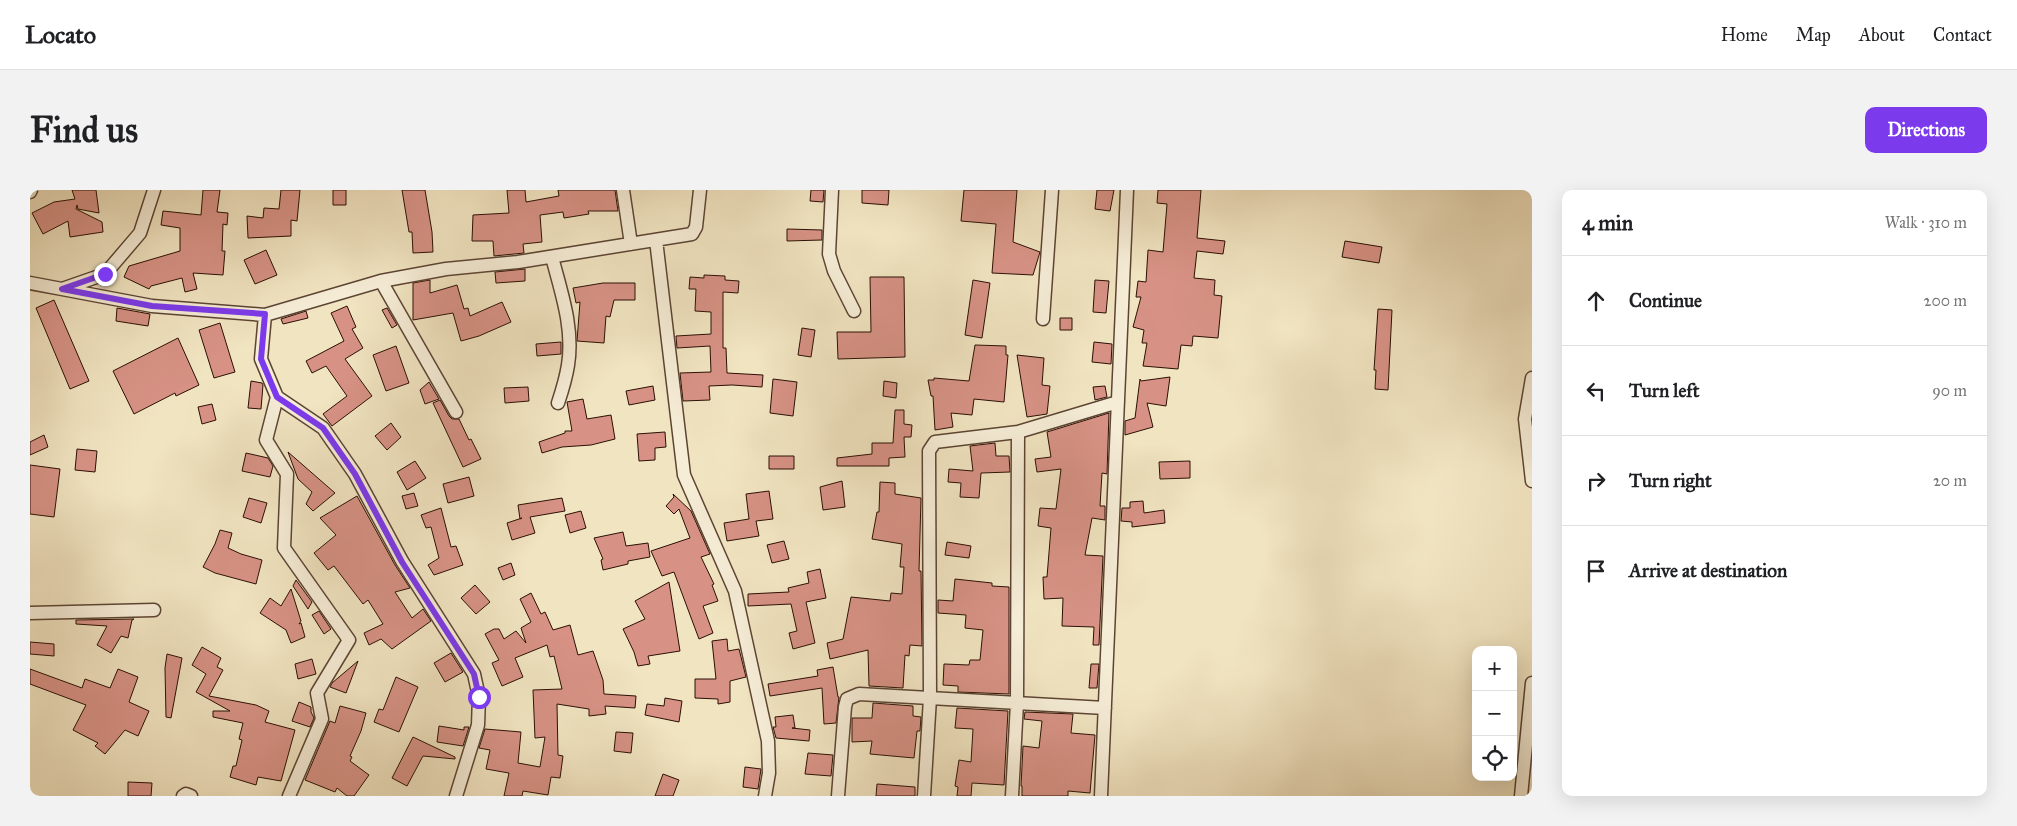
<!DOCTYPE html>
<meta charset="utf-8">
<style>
:root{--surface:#fff;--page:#f2f2f2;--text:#202124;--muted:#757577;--line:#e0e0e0;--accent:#7c3aed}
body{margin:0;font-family:"IM FELL Great Primer",serif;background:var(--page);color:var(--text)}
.controls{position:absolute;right:15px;bottom:15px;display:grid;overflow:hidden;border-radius:10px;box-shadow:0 5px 20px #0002}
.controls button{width:45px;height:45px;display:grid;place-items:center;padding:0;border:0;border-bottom:1px solid var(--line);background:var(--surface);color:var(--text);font:25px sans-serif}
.stop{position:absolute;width:15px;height:15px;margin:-11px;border:4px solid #7c3aed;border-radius:50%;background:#fff}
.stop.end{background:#7c3aed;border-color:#fff;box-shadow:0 1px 5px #0008}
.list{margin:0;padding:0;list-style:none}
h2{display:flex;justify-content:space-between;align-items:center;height:65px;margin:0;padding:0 20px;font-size:21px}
h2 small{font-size:16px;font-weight:400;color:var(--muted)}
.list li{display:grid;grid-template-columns:32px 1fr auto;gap:15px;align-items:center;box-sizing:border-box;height:90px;padding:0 20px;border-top:1px solid var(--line)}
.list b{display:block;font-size:19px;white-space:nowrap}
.list em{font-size:16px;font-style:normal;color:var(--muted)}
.icon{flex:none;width:28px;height:28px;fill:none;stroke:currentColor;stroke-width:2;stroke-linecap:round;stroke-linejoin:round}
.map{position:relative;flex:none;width:1502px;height:606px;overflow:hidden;border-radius:10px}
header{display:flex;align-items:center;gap:30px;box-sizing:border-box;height:70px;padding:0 25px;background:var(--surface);border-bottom:1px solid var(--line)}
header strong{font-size:24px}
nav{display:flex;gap:28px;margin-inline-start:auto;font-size:18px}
.intro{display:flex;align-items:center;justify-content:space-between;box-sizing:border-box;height:120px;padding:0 30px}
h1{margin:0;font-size:35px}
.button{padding:12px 22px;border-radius:10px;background:var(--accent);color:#fff;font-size:18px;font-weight:700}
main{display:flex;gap:30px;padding:0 30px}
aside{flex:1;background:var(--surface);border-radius:10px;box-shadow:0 5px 20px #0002}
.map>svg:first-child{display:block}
</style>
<header>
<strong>Locato</strong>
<nav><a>Home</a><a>Map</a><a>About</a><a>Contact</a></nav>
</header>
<div class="intro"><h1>Find us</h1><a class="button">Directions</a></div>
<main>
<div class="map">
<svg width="1502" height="606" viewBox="0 0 1502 606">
<rect width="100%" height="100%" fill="#f1e4c1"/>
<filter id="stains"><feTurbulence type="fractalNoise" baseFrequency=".004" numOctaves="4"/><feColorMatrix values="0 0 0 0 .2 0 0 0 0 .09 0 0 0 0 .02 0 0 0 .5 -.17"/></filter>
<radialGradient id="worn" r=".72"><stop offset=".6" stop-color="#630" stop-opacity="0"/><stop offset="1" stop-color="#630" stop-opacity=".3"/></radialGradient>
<!-- building -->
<path fill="#d79285" stroke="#2b0f04" d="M42,0H66L69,23L48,19L47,15L46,19L72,32L73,42L40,47L38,31L13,44L2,23L24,12L45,9Z
M173,0H190L187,22L198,23L197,35L193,34L192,61H195L193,85L163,83L167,99L155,102L152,88L121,96L119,99L94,87L99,76L150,61V38L131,35L133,21L171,25Z
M251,0H270L267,31L261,30V46L218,48L217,26L233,28L234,18L249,19Z
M303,0H316V15H303Z
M372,0H395L402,42L403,62L383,63L382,42H379Z
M477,0H495L496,12L529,6L528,0H585L588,21H558L559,24L534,28L533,22L510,25L512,52L493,54L494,63L464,66L463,51H442L443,25L479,23Z
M781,0H794L793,12L780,11Z
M832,0H859L858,15L832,13Z
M934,0H987L983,52L1010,62L1003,85L962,83L966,34L931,31Z
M1067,0H1084L1080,21L1065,19Z
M1128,0H1171L1167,48L1195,51L1193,64L1167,61L1164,88L1185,90L1184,105L1192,106L1188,148L1163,146L1162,156L1151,155L1148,179L1113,176L1117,153H1112L1114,140L1103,137L1111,107H1106L1108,91L1116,92L1118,60L1133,62L1137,14L1127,13Z
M757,39L792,40V50L757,51Z
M1315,51L1352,57L1349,73L1312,67Z
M236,60L247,85L225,94L214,70Z
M495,79V91L466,93L465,82Z
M674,85L695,86V90L709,91L708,103L693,102V158H696L697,183L733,185L732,197L702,195L679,196L680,210L653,211L650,183L681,182L680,156L647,158L646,146L681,144V122L665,121L666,99H659L660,87L674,88Z
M840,87H874L875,167L808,169L807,142H841Z
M400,90V103L427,95L434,119L438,118L440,126L472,112L481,132L449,146L431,151L423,123L383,130V93Z
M943,90L960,93L952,148L935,145Z
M1065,90L1079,91L1076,123L1063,122Z
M573,93H605V110H584L580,127L576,126L574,153L547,151L550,112L546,113L543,98Z
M24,110L59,191L40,199L6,118Z
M317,116L326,137L322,139L333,158L315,169L342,206L302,236L293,224L317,206L296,176L282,183L276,171L314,151L301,123Z
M87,118L120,124L118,136L86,131Z
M357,118L367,135L362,138L352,120Z
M1348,119L1362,120L1358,200L1345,199L1346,180H1344Z
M276,121L278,128L253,134L251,129Z
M1030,128H1042V140H1030Z
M190,133L205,182L184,188L169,140Z
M772,138L785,140L781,167L768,165Z
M148,148L169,195L146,206L145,203L104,224L83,181Z
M531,152V164L507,166L506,154Z
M1064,152L1082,154L1081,174L1062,172Z
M945,155L976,156V165H978L974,212L944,209L942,225L921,223L923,237L905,240L903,206H901L898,190H904V188L939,191Z
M366,156L379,193L356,201L343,165Z
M987,165L1014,168L1012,195L1020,196L1017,224L997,227Z
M1140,187L1136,216L1117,213L1123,237L1095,245V231L1105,228L1110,189L1111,191Z
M743,189L767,192L763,226L740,223Z
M221,191L232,193L233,195L231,219L218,218Z
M854,191L867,193L866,208L853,206Z
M399,192L409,209L395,214L390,200Z
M623,196L625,210L599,215L596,201Z
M1075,196L1077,207L1065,210L1063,197Z
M498,197L499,211L475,213L474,198Z
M553,209L557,229L581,225L585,249L561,255L532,257L512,263L509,252L535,243V241H542L537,212Z
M410,210L419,226L422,229H429L439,250L441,249L451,269L433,277L403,213Z
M182,214L186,230L172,234L168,217Z
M865,220H874V234L882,235L881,247H874L875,267L859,268V276H807V268L842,264V253H863Z
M1079,223L1077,284L1072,283L1070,316H1075V330L1062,328L1055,365L1073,366L1069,455H1063L1064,437L1032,436L1033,408L1014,409L1013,387H1017L1021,338L1008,336L1010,318L1026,319L1031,279L1007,282L1005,269L1021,267L1017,242Z
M361,233L371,247L357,260L345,246Z
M635,242L636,257L625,258V270L609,271L607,244Z
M14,245L18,257L0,265V252Z
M965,253L966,266H979L980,282L951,283L949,308L930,307L931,293L918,292L919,279L943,281L940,256Z
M47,259L67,261L65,282L45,280Z
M258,262L305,303L283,321L276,314L282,302L268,289Z
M216,263L238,268L243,276L240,287L212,281Z
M739,266H764V279H739Z
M385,271L396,288L377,300L367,282Z
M1160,271V288L1130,289L1129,272Z
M0,275L30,279L24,327L0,324Z
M439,287L444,306L418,313L413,294Z
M812,291L815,317L793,320L790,297Z
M850,292L865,293V304L891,308L889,381H891L892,456L880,455L879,466L875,465L873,498L839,496L838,460L800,469L797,453L813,449L821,407L860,411L861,403L872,404L874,377H870L872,354L842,349L847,322H849Z
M739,301L743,329L726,331L729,346L697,351L694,333L719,329L716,304Z
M384,303L388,316L376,319L372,306Z
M643,304L661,321L680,364L671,367L684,394L682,395L688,411L673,416L683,443L669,449L644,382L632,386L621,361L660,348L649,319L644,324L636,316L644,307Z
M327,306L365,375L380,398L365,402L382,428L393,419L401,431L362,459L351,449L339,455L334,443L353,434L338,410L333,414L304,376L298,380L284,363L306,345L290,328Z
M219,308L237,313L231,333L213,327Z
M532,308L535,321L500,327L505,343L482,350L477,333L492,328L490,329L488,315Z
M1113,311L1114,323L1134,320L1135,333L1102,337V332L1091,331L1092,318H1100V312Z
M411,318L421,357L426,356L433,375L404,385L398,375L409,368L401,337L396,338L391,325Z
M551,321L556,338L540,343L535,325Z
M190,340L202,343L198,358L211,364L232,370L226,394L185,383L173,377L185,354Z
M593,342L596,356L618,353L620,367L598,371V374L573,380L571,370L573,369L564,348Z
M754,351L759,369L742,373L737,355Z
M917,352L941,356L939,368L915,365Z
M481,373L485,385L473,390L468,378Z
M790,379L796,408L776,412L785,453L763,459L759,443L767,441L761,414L718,416V404L759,402L758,398L779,393L777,382Z
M925,389L962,393V396L979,397V504L928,502V496L913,495L914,474L939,475L940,470H950L953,440L935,438L936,425L908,423V410L923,411Z
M266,390L282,412L278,419L263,396Z
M639,392L650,461L618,466L620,474L608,476L604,462L593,439L615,429L605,411Z
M445,395L460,412L446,424L431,408Z
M261,399L271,431L269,434L271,433L275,447L261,453L256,440L230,423L240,408L251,416Z
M501,403L511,424L515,422L523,440L540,435L548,465L563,461L573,490L574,504L606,506L605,518L575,516L576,524L559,526V519L527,514L528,565L533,566L530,588L521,587L518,605L493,601L492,606H474L479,583L456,579L460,560L449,558L455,539L491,542L488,573L510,577L515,547L505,548L503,500L532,499L524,466L520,467L517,455L485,468L493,487L472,496L462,473L469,470L455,444L464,439H469L474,449L486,441L496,453L491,438L501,432L490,409Z
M289,421L301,439L294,444L282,425Z
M104,429L102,430L98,448L91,446L81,463L67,455L77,436L46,434V430Z
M697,449L698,461L709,459L716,487L700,491V512L688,514V509L665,508V489H686L682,451Z
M0,452L24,454V466L0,464Z
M172,457L191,468L187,477L193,480L179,506L226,515L239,521L235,532L265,540L251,591L228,587L226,595L200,587L203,576H206L212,550L209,549L213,533L183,527V521H200L166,502L176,484L162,475Z
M421,463L433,482L415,492L404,473Z
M137,464L152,468L141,528L136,527L135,478Z
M282,469L286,484L268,489L265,474Z
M328,471L316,503L300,497L302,493Z
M1061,474H1069L1067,498H1059Z
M803,477L808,507H809L806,533L794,534L792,498L740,506L738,494L788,486L787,480Z
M0,479L52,498L55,489L80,498L88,479L108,487L99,512L119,521L108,546L95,540L75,564L65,556L68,553L43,540L56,515L0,494Z
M366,487L388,497L369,542L344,532L349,519L353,520Z
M635,508L652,511L649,532L615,525L617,514L634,516Z
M269,512L281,517V522L284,528L280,537L262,531Z
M843,513L883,516V526L891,527L890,541H887L884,568L840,564L842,551L822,552V528H842Z
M310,516L336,523L331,541L320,566L322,567L320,571L339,585L324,606H317L307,598L305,602L275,590L300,531L305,533Z
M927,518L978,521L974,595L942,593L941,606H927L928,597L925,596L929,570L941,572L943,539L925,538Z
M995,522L1043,524L1041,543L1065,545L1060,603L1038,601V606H992V596H991L993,556L1009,558L1012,531L994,529Z
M763,525L765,538H762L780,540L779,551L746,548L743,537H746L745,527Z
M409,536L434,540V537H439L433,556L407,552Z
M586,542L603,543L601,563L584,561Z
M383,547L425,567V569L393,566L377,596L362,588Z
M778,563L803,565L801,586L775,584Z
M715,577L731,579L728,599L713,597Z
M633,584L649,590L643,606H625Z
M98,592L122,593L121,606H98Z
M847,594L885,597V606H846Z"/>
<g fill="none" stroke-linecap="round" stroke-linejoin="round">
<defs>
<path id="minor" d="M593,0L601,54
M802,0L799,64L804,81L824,121
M0,2L1,0
M626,50L654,285L705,401L738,551L739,583L735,606
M522,67C531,102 544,138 538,175C536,188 532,201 528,213
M351,91L426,222
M0,93L32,99L75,84L110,43L124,0
M32,99L122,116L235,125L351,91L416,79L488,72L662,44L666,37L670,0
M235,125L231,169L247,207L293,238L325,284L372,371L444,484L449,507L448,535L426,606
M1013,129L1022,0
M1502,188L1495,229L1502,291
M247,207L236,250L257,284L254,358L319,450L287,503L292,529L259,606
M0,423L124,420
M153,606L156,604L161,606
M808,606L815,517L817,509L829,504L1075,518
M894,606L900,508L899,261L905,252L988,242L1088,212
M982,606L987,513L988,242
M1071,606L1097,0
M1491,606L1502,493"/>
</defs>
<!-- minor casing -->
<use href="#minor" stroke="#5c4433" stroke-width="15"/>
<!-- minor -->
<use href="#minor" stroke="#f6edd7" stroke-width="12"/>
</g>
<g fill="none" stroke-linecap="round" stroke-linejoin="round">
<!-- route -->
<path stroke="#7c3aed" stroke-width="6" d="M75,84L32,99L122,116L235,124L231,169L247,207L293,238L325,284L372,372L444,484L449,507"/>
</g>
<rect width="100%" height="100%" filter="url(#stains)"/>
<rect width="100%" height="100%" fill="url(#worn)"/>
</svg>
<div class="controls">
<button>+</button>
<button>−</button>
<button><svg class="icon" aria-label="locate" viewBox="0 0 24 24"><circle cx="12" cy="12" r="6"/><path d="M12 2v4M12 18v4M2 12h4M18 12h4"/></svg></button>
</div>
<div class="stop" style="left:449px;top:507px"></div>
<div class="stop end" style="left:75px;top:84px"></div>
</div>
<aside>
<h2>4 min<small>Walk · 310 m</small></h2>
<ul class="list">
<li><svg class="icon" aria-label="ahead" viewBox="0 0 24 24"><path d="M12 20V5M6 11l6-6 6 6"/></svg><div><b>Continue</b></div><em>200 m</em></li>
<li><svg class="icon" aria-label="left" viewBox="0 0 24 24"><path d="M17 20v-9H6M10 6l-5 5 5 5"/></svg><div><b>Turn left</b></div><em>90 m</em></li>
<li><svg class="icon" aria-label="right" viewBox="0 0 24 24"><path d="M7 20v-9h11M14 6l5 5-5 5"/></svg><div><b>Turn right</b></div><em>20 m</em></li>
<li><svg class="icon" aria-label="arrive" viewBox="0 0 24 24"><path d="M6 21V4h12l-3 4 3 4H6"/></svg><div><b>Arrive at destination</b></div></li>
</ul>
</aside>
</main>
